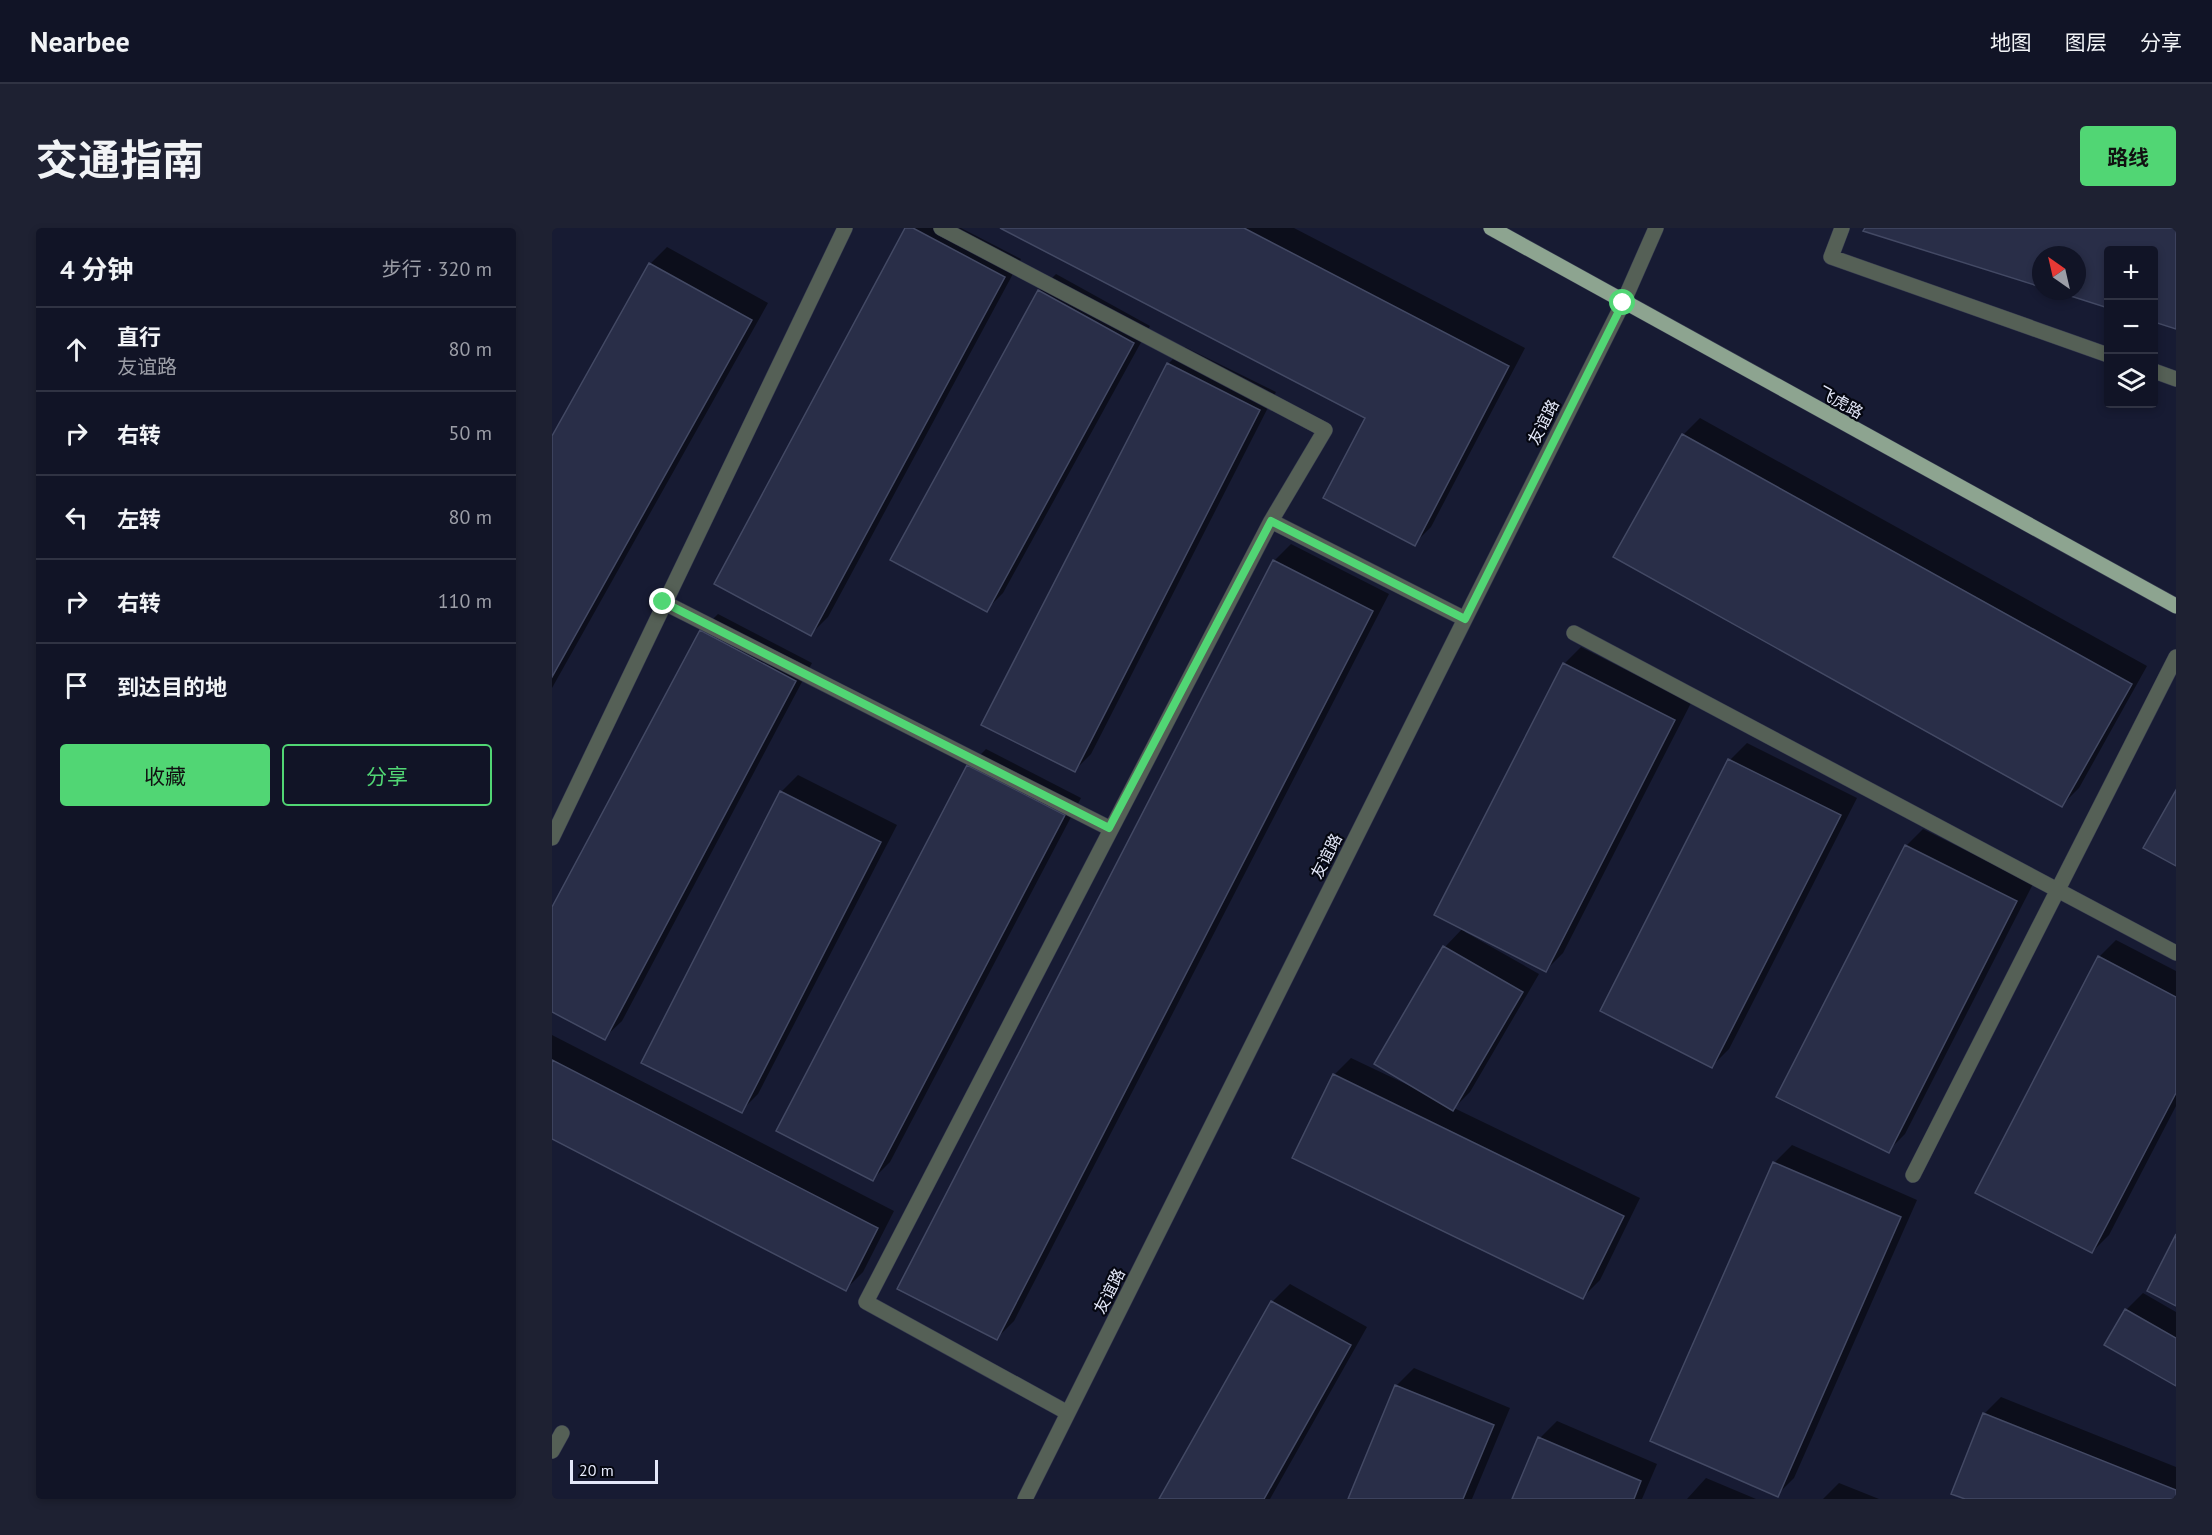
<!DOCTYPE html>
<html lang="zh">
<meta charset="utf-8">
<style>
:root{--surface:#111426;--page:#1e2132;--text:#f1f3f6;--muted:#9c9ea7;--line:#303343;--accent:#51d674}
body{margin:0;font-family:"PT Sans","Noto Sans SC",sans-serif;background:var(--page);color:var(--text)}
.controls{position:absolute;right:18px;top:18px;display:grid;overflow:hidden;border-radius:6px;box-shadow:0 3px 9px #0003}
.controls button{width:54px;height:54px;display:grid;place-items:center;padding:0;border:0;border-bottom:2px solid var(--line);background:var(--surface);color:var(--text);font:30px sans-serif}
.compass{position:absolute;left:1480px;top:18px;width:54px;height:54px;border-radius:50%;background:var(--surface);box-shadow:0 3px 9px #0003;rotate:326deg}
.scale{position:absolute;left:18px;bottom:15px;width:88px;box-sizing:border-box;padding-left:6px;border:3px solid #e4e8f9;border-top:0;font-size:16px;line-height:21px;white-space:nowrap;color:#e4e8f9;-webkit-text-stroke:4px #050711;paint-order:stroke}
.stop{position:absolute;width:18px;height:18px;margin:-14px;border:4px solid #51d674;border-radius:50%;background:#fff}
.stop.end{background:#51d674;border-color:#fff;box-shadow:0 2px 6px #0008}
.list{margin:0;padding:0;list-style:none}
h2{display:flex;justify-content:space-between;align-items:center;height:78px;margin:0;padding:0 24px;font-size:26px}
h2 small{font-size:20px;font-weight:400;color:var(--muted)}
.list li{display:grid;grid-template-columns:39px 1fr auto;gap:18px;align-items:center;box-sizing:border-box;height:84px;padding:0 24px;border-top:2px solid var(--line)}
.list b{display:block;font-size:22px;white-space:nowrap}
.list p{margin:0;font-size:20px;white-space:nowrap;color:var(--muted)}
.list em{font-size:20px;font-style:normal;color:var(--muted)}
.actions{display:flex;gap:12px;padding:18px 24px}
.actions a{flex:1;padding:14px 0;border:2px solid var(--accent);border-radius:6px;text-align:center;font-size:21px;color:var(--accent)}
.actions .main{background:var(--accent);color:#111}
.icon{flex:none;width:33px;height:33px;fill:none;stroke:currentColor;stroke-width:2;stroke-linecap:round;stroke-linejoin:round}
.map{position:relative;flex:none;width:1624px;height:1271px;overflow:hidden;border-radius:6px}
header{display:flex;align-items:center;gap:36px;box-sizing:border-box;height:84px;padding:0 30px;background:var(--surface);border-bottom:2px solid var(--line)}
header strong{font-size:28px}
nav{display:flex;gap:33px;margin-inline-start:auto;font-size:21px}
.intro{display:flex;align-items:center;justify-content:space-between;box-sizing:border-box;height:144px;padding:0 36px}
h1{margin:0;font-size:42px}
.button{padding:15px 27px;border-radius:6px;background:var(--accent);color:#111;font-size:21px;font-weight:700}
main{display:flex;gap:36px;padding:0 36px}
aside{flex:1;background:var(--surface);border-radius:6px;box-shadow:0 3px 9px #0003}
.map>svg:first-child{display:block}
</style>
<header>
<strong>Nearbee</strong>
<nav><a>地图</a><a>图层</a><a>分享</a></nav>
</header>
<div class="intro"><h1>交通指南</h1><a class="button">路线</a></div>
<main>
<aside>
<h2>4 分钟<small>步行 · 320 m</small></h2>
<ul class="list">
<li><svg class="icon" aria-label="ahead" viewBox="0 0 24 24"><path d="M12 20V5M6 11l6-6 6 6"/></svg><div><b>直行</b><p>友谊路</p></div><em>80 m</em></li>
<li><svg class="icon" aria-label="right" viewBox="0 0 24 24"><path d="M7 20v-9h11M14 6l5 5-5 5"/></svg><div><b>右转</b></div><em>50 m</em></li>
<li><svg class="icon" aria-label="left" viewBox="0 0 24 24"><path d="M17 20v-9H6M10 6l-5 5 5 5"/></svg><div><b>左转</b></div><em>80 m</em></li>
<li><svg class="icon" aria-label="right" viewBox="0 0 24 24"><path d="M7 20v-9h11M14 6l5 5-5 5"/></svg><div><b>右转</b></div><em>110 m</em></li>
<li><svg class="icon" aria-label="arrive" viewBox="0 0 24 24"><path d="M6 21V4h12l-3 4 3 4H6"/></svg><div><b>到达目的地</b></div></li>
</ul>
<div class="actions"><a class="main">收藏</a><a>分享</a></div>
</aside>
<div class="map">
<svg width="1624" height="1271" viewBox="0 0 1624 1271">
<rect width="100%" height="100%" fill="#171b33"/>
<!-- shadow -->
<path fill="#0007" d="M355,0H409L469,31L276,389L259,406Z
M452,0H742L973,120L879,299L862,316L815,189Z
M1314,0H1624V99L1602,92V22H1556V78L1508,63H1525V27H1489V57L1313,2Z
M115,19L216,75L0,460V211L98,36Z
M504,46L598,98L451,365L434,382L487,63Z
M633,119L724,164L539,526L522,543L616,136Z
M1148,190L1595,438L1527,560L1510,577L1063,328L1131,207Z
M739,316L837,366L462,1093L445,1110L722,333Z
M166,386L260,435L70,793L52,810L0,782V682L149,403Z
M1029,419L1139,475L1011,725L994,742L914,701L913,704L987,746L918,864L902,880L1088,970L1048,1052L1031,1069L782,847L799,830L858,858L893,719L911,700L1012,436Z
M1195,515L1305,570L1177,821L1160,838L1178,532Z
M434,521L529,570L338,934L321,951L417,538Z
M246,547L345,597L206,866L189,883L229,564Z
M1371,601L1481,656L1353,906L1336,923L1354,618Z
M1564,712L1624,743V878L1557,1007L1540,1024L1547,729Z
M0,807L342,983L311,1044L294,1061L0,909Z
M1240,917L1365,972L1242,1250L1225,1267L1100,1212L1223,934Z
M738,1056L815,1099L718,1271H609L721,1073Z
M1591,1065L1624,1084V1157L1574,1082Z
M862,1140L958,1180L920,1271H797L845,1157Z
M1449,1169L1624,1239V1271H1417L1432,1186Z
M1005,1193L1105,1236L1090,1271H961L988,1210Z
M1154,1250L1204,1271H1135Z
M1287,1255L1327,1271H1271Z"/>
<!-- building -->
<path fill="#292e48" stroke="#434964" stroke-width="1.5" d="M353,0H361L453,49L259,408L162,356Z
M448,0H692L957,138L863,318L771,270L813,190Z
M1313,0H1624V101L1602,94V22H1556V80L1503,63H1525V27H1489V59L1311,3Z
M97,35L200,92L0,449V208Z
M486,62L582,115L435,384L338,332Z
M615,135L708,182L523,544L429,497Z
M1130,206L1580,456L1510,579L1061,329Z
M721,332L821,383L445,1112L345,1061Z
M148,402L244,453L53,812L0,784V679Z
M1011,435L1123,492L994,744L882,687Z
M1176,531L1289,587L1160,840L1048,783Z
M415,537L513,587L321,953L224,903Z
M1624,562V638L1591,620Z
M228,563L329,614L190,885L89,835Z
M1353,617L1465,673L1337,925L1224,869Z
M891,718L971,764L901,883L822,836Z
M1546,728L1624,769V865L1540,1025L1423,965Z
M0,832L326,1000L294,1063L0,911Z
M781,846L1072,988L1031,1071L740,930Z
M1221,934L1349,989L1226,1269L1098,1213Z
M1624,1006V1078L1595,1063Z
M719,1073L799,1117L712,1271H607Z
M1573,1081L1624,1110V1158L1552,1117Z
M843,1157L942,1197L911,1271H796Z
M1431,1185L1624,1262V1271H1413L1399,1266Z
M986,1209L1089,1253L1082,1271H960Z"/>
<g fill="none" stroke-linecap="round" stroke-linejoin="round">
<defs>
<path id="minor" d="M389,0L773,202L719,293L913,391
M1290,0L1279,29L1556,127
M1602,143L1624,151
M111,374L557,600
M1022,405L1624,725
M0,610L293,0
M1361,947L1624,429
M516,1185L314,1074L719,293
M0,1223L10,1205
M473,1271L1071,75L1104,0"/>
<path id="major" d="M939,0L1624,378"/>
</defs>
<!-- minor casing -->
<use href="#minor" stroke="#34384f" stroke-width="16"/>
<!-- major casing -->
<use href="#major" stroke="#34384f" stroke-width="16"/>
<!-- minor -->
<use href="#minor" stroke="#556056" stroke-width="15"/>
<!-- major -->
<use href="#major" stroke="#8da490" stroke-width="15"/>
</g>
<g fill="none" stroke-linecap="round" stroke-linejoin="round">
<!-- route -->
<path stroke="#51d674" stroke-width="8" d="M111,374L557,600L719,293L913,391L1071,75"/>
</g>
<g text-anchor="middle" stroke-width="4.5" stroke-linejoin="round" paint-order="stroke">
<!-- street labels -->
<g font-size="16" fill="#e4e8f9" stroke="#050711">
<text transform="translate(1289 174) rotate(29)" y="6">飞虎路</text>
<text transform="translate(991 194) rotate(-63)" y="6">友谊路</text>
<text transform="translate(774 628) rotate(-63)" y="6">友谊路</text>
<text transform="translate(557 1063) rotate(-63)" y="6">友谊路</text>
</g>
</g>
</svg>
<div class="controls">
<button>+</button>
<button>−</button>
<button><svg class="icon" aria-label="layers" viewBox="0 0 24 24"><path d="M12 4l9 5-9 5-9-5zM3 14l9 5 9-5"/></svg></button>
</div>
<svg class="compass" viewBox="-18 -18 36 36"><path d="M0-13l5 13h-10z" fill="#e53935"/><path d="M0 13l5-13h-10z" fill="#9c9ea7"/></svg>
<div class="scale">20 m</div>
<div class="stop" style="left:1071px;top:75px"></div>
<div class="stop end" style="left:111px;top:374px"></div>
</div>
</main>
